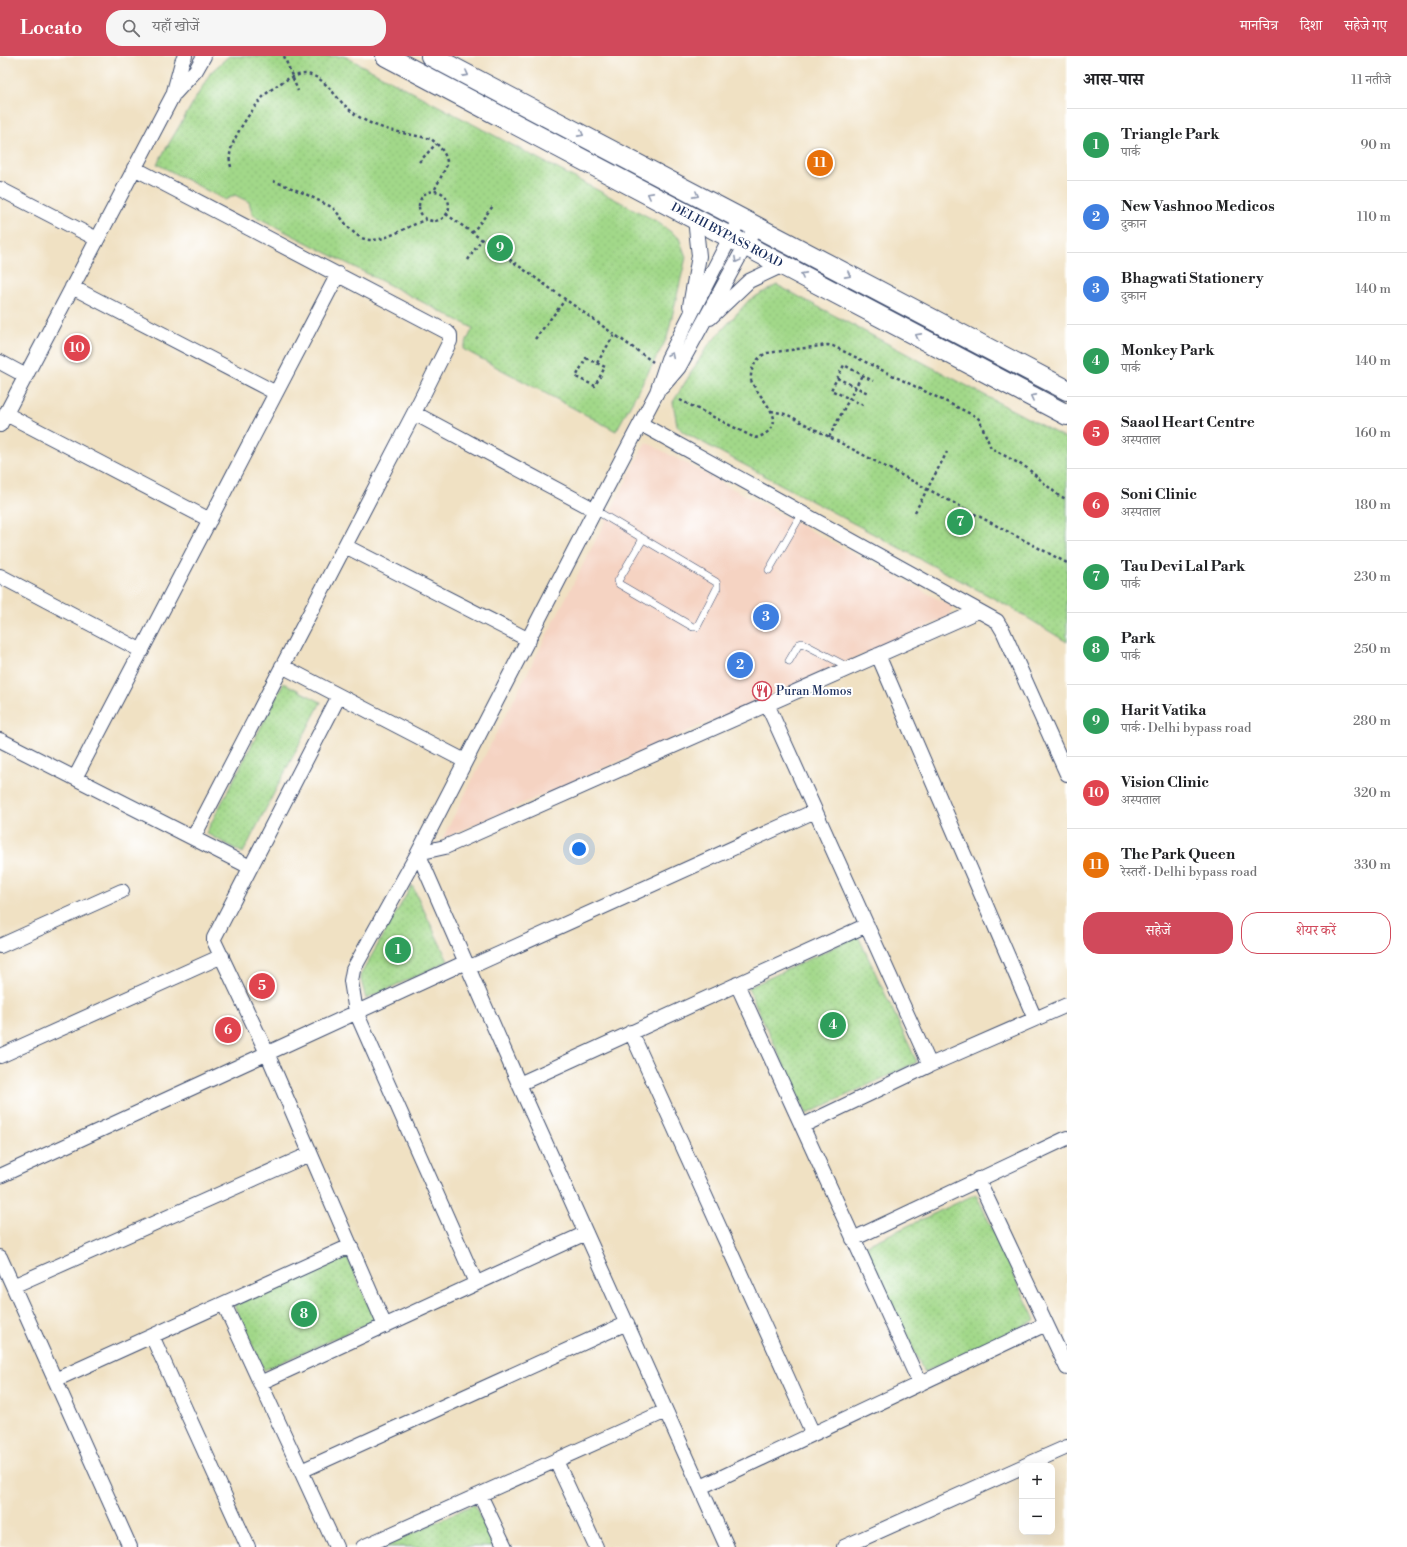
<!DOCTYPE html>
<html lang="hi">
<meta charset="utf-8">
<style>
:root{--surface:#fff;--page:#f6f6f6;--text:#202124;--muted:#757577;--line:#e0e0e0;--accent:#d1495b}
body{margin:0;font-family:"Libre Bodoni","Noto Serif Devanagari",serif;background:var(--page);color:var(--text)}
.controls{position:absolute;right:12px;bottom:12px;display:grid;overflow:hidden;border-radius:8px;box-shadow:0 4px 16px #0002}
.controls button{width:36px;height:36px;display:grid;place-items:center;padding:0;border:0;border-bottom:1px solid var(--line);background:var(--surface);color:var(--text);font:20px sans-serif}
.you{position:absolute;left:579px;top:793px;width:14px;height:14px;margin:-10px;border:3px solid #fff;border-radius:50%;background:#1a73e8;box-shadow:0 0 0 6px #1a73e833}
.badge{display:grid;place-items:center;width:26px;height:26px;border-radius:50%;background:var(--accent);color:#fff;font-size:13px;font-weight:700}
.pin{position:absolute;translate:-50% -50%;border:2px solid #fff;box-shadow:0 1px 4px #0006}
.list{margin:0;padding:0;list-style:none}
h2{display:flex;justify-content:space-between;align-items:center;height:52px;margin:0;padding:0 16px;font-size:17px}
h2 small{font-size:13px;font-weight:400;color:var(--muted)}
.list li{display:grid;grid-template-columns:26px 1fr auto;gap:12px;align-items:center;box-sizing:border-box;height:72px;padding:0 16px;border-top:1px solid var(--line)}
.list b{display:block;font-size:15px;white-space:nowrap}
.list p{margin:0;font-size:13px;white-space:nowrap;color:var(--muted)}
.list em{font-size:13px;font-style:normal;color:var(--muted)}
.actions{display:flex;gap:8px;padding:12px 16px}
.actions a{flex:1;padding:9px 0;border:1px solid var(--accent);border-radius:16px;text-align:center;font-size:14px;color:var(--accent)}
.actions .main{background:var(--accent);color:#fff}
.icon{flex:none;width:22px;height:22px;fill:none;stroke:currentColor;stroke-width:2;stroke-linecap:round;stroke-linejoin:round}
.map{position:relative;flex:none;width:1067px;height:1491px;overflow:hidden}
header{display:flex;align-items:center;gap:24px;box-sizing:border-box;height:56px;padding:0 20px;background:var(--accent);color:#fff}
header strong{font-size:19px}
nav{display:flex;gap:22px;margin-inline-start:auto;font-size:14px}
.search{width:280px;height:36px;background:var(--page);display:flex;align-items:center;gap:10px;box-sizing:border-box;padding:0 14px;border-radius:16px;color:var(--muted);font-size:15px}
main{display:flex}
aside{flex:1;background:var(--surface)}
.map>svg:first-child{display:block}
</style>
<header>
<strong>Locato</strong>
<div class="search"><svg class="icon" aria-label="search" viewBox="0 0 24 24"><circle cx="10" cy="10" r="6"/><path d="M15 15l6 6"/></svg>यहाँ खोजें</div>
<nav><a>मानचित्र</a><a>दिशा</a><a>सहेजे गए</a></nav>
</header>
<main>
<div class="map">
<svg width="1067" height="1491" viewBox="0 0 1067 1491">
<defs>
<pattern id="park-dots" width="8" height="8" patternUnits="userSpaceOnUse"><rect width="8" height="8" fill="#a2d889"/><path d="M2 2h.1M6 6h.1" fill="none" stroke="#8bba79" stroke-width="1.8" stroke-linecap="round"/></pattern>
</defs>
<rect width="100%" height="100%" fill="#fff"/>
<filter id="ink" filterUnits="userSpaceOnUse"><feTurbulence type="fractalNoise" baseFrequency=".025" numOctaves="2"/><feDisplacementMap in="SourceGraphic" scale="8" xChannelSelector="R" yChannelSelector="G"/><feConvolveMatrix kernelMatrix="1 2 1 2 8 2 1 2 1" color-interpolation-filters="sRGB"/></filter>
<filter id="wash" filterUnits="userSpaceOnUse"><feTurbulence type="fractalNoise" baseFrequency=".012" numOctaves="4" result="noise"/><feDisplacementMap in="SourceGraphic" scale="16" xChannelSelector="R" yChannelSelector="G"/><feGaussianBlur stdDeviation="0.9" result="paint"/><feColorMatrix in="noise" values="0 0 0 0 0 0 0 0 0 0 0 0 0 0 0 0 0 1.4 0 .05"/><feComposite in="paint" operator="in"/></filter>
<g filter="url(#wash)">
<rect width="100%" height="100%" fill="#f0e1c3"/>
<!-- built -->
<path fill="#f5d3c2" d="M646,386L953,551L948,561L442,783Z"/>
<!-- park -->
<path fill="url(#park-dots)" stroke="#5e8474" d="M229,0H344L656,165L679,182L686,201L667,282L616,375L463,293L473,272L253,159L249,146L235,139L225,144L157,108L211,16Z
M777,229L1067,383V586L1008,550L683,376L677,369L673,346L707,291L749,244Z
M284,627L321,646L243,797L206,777Z
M412,829L448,905L366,943L360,920Z
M858,880L917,1006L807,1058L748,932Z
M976,1138L1035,1264L924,1316L865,1190Z
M346,1198L375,1264L264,1314L234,1249Z
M474,1448L494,1491H384Z"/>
</g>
<g filter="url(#ink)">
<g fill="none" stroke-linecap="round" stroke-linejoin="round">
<defs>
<path id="service" d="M595,454L716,526L717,528V532L697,571H693L619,528L618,525L643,483
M769,514L802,457
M789,605L799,588L802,587L850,612"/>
<path id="minor" d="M175,37L196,14L204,0
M134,112L447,276L450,279V285L414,357L193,782
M0,133L97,183
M72,231L276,337
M690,250L699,200L695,163
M710,262L749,225L783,209
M0,306L26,320
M662,331L679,311L756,170
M414,357L595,454
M6,358L210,464
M641,368L997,565L1003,575L1067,718
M0,369L173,39L182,6L185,0
M345,490L529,584
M0,520L142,595
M878,599L1035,963
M282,610L465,705
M339,640L214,882V885L267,997L385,1270
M767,648L930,1009
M0,684L250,811
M75,722L338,218
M0,890L122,835
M468,912L815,755
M737,928L920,1328
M631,976L813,1378
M0,1000L222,900
M519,1028L867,869
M802,1070L930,1009L1067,949
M0,1120L466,906
M978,1123L1067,1312
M853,1183L1067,1082
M0,1201L130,1491
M476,1227L356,956L351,925L353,914L418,797L445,791L978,555
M13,1230L310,1098
M224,1248L336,1491
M152,1280L248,1491
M55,1324L350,1190
M260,1327L586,1177
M556,1405L596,1491
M1024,1410L1067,1391
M301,1415L627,1267
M701,1431L1046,1268
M480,1439L505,1491
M363,1491L666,1355
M727,1491L519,1028L418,797L595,454L657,336L668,303L740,162
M844,1491L1022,1411"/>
<path id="secondary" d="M386,0L1067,359
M431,0L1067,334"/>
</defs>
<!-- service casing -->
<use href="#service" stroke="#3b4a6d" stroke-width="8"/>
<!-- minor casing -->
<use href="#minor" stroke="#3b4a6d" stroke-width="16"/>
<!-- secondary casing -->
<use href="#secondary" stroke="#3b4a6d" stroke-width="22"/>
<!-- path -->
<path stroke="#3b4a6d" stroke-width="2.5" stroke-dasharray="3 3" stroke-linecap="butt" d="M284,0L298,35
M419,106L436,88
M231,111C230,107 229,102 230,99C231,83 252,53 263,41C272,31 297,14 311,19C327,24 336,43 349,53C371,74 402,76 431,83C438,88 448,99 447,109L434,135
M273,125C290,131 307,138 323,147C327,149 331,150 334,153C345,165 354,185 373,184C390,183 411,168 428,163
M419 150a15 15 0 1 1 30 0a15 15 0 1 1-30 0Z
M446,158L653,306
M472,177L493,150
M468,204L481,184
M535,283L565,244
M586,302L605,311L595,330L576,321Z
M597,307L614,279
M837,322L868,337
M680,344L755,382C766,380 779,369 772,357C767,347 758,337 752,327C748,316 756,301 767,297L828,289L833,290L975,360L979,363L991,392L1027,412L1059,440L1067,443
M863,349L831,334L844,309L873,325
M771,355L781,357L788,359L1067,507
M829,381L862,319
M915,456L947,396"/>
<!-- service -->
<use href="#service" stroke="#fff" stroke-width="7"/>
<!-- minor -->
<use href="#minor" stroke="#fff" stroke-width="14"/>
<!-- secondary -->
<use href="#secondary" stroke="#fff" stroke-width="20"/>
</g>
<!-- one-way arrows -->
<defs><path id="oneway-chevron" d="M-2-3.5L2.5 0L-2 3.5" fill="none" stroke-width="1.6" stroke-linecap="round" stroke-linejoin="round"/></defs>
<g stroke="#8d97ae">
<use href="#oneway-chevron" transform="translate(466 18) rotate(28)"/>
<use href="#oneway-chevron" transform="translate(581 78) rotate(28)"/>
<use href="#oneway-chevron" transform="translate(650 139) rotate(-152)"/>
<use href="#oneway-chevron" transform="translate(696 139) rotate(28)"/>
<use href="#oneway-chevron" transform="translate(737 204) rotate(118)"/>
<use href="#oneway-chevron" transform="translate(803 219) rotate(-152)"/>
<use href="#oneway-chevron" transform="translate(848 219) rotate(28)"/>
<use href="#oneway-chevron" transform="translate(918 280) rotate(-152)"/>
<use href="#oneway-chevron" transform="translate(671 299) rotate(-64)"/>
<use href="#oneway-chevron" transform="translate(1033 341) rotate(-152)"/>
</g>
</g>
<!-- icons -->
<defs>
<symbol id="restaurant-ring" viewBox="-11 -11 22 22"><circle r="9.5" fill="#fff" stroke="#d1495b" stroke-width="1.5"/><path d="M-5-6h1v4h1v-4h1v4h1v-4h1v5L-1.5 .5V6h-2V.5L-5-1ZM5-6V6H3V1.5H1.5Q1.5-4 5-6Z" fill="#d1495b"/></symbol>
</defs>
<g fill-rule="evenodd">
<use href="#restaurant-ring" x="751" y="624" width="22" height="22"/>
</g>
<g text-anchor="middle" stroke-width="4" stroke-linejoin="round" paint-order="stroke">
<!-- street labels -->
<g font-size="12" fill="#1b2f5e" stroke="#fff">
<text transform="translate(727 179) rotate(28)" y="4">DELHI BYPASS ROAD</text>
</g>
<!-- poi labels -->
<g font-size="12" fill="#1b2f5e" stroke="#fff" text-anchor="start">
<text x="776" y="639">Puran Momos</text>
</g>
</g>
</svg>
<div class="controls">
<button>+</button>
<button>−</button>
</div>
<div class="you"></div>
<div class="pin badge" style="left:398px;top:894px;background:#2e9e5b">1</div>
<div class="pin badge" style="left:740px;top:609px;background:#3f7fe0">2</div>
<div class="pin badge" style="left:766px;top:561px;background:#3f7fe0">3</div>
<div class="pin badge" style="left:833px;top:969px;background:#2e9e5b">4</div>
<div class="pin badge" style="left:262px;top:930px;background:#e0444e">5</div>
<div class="pin badge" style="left:228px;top:974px;background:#e0444e">6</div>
<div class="pin badge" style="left:960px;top:466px;background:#2e9e5b">7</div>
<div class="pin badge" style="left:304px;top:1258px;background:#2e9e5b">8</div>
<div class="pin badge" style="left:500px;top:192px;background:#2e9e5b">9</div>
<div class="pin badge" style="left:77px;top:292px;background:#e0444e">10</div>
<div class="pin badge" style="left:820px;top:107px;background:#e8710a">11</div>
</div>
<aside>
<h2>आस-पास<small>11 नतीजे</small></h2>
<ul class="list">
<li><span class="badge" style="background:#2e9e5b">1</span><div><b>Triangle Park</b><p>पार्क</p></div><em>90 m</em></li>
<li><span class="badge" style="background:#3f7fe0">2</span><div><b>New Vashnoo Medicos</b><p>दुकान</p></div><em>110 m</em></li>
<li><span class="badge" style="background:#3f7fe0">3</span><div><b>Bhagwati Stationery</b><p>दुकान</p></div><em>140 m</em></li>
<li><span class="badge" style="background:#2e9e5b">4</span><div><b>Monkey Park</b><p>पार्क</p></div><em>140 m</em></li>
<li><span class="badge" style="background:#e0444e">5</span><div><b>Saaol Heart Centre</b><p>अस्पताल</p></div><em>160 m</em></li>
<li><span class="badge" style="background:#e0444e">6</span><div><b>Soni Clinic</b><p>अस्पताल</p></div><em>180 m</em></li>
<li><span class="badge" style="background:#2e9e5b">7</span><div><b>Tau Devi Lal Park</b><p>पार्क</p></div><em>230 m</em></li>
<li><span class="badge" style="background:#2e9e5b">8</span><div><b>Park</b><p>पार्क</p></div><em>250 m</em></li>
<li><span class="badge" style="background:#2e9e5b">9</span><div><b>Harit Vatika</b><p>पार्क · Delhi bypass road</p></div><em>280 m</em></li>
<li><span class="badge" style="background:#e0444e">10</span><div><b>Vision Clinic</b><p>अस्पताल</p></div><em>320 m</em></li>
<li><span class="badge" style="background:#e8710a">11</span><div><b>The Park Queen</b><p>रेस्तराँ · Delhi bypass road</p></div><em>330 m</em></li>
</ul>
<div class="actions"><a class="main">सहेजें</a><a>शेयर करें</a></div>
</aside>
</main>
